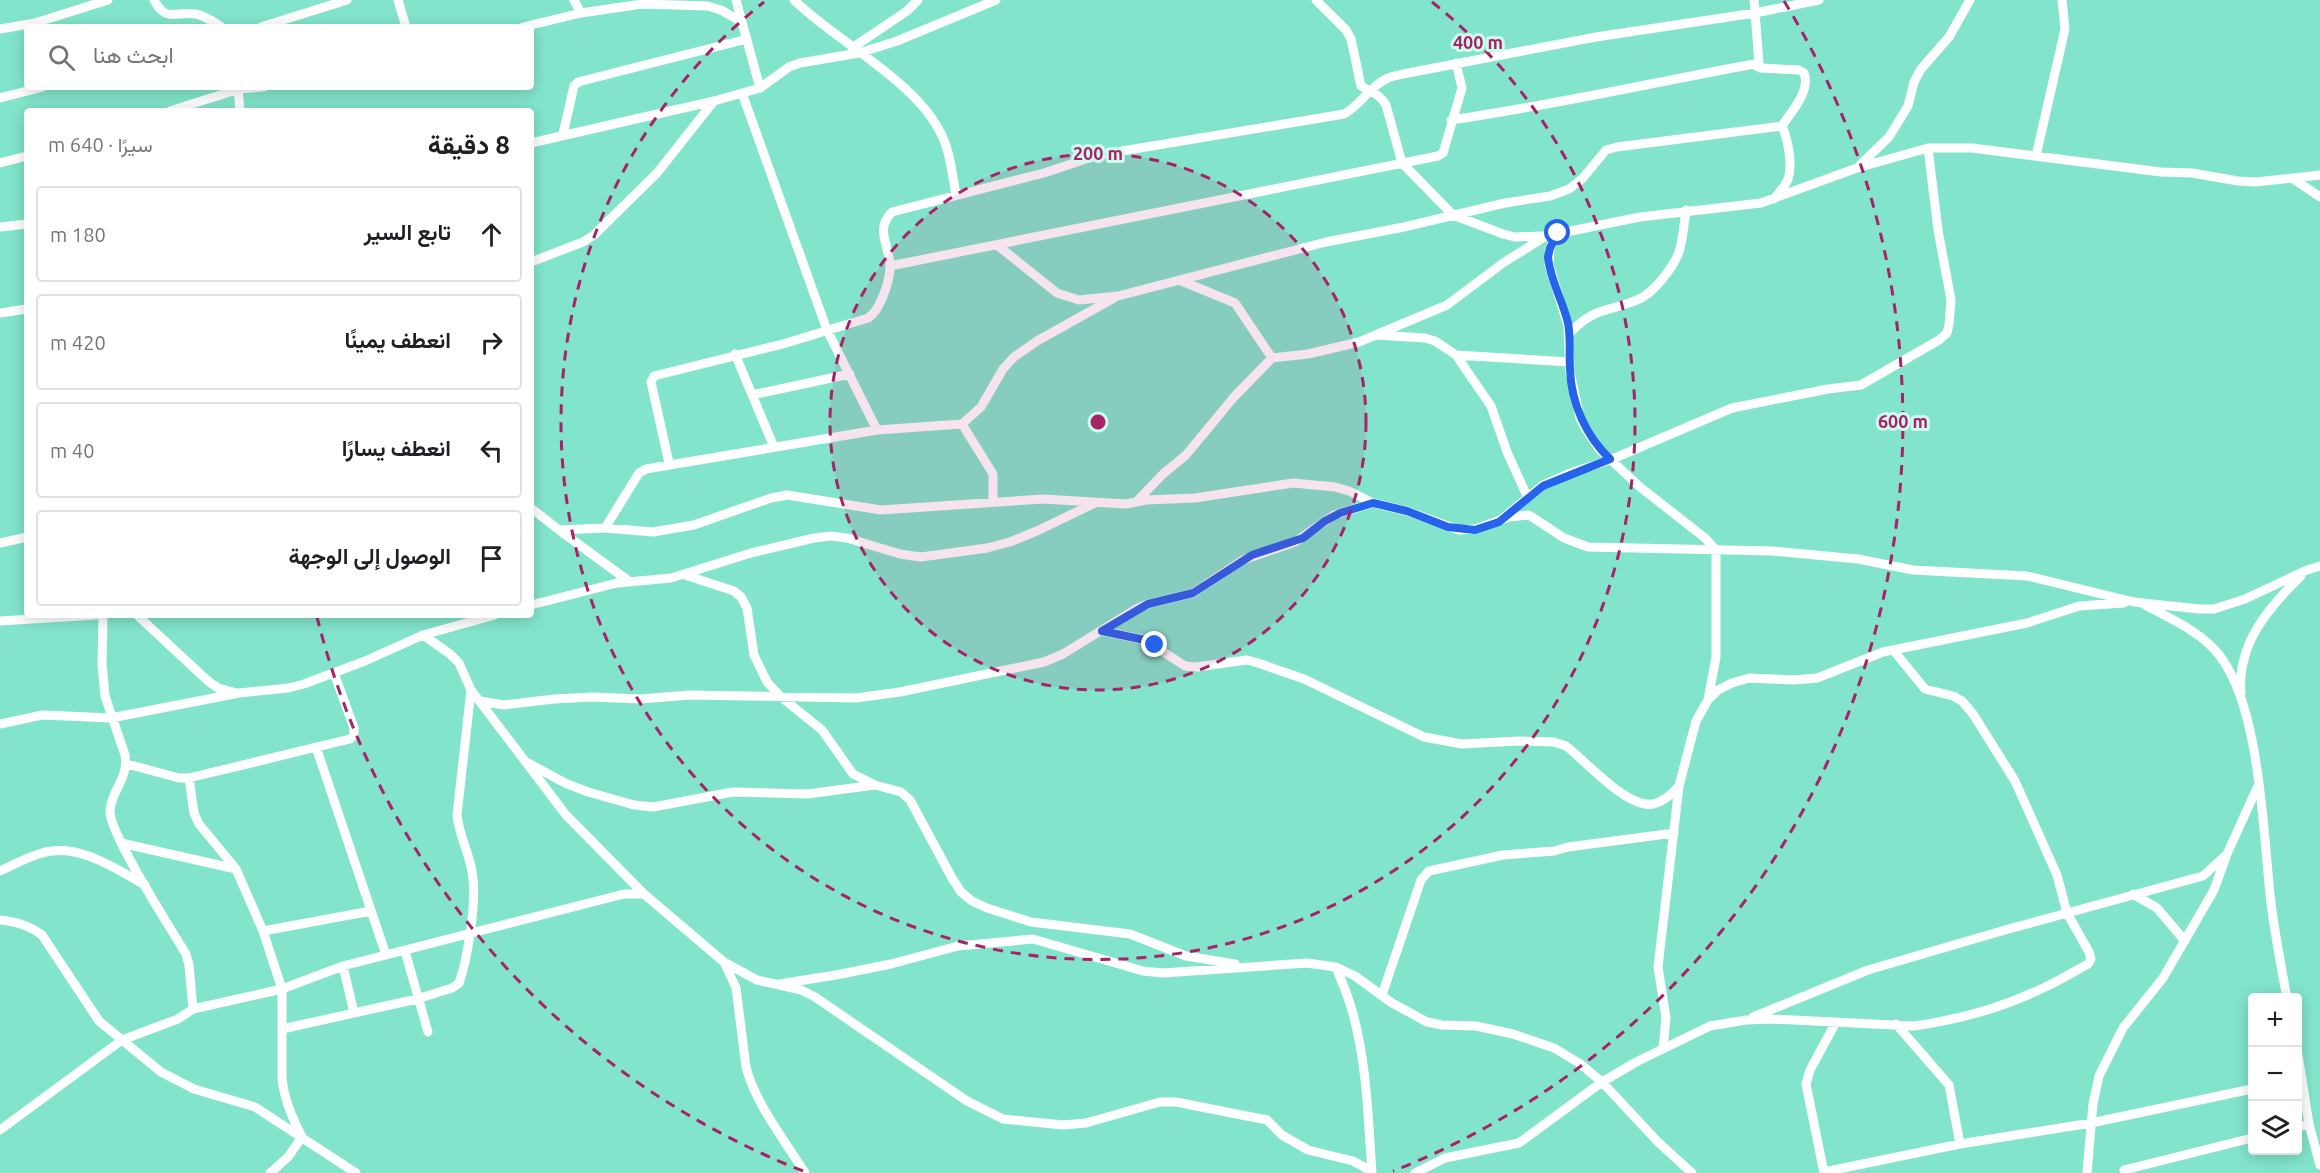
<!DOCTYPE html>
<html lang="ar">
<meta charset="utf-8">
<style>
:root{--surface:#fff;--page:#f6f6f6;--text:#202124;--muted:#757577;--line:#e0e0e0}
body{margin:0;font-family:Ubuntu,Vazirmatn,sans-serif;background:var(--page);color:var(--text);direction:rtl}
.controls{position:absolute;right:18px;bottom:18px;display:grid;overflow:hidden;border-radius:6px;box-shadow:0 3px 15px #0003}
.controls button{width:54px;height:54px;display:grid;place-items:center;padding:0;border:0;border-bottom:2px solid var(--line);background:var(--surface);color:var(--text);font:30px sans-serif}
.stop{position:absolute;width:18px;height:18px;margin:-14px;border:4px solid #2563eb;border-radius:50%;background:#fff}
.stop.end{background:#2563eb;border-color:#fff;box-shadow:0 2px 6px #0008}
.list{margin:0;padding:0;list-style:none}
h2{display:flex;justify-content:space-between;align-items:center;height:78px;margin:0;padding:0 24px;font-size:26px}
h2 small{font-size:20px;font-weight:400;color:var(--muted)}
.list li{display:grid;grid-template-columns:39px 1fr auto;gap:18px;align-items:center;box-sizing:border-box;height:96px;margin:0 12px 12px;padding:0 12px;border:2px solid var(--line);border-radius:6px}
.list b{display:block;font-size:22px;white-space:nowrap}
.list em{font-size:20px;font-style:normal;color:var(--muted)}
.icon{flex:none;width:33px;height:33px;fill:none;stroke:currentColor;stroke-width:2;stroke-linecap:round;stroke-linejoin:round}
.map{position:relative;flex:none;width:2320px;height:1173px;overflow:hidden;direction:ltr}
.search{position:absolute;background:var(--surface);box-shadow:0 3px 15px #0003;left:24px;top:24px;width:510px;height:66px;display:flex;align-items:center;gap:15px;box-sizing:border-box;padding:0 21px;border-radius:6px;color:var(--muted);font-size:22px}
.panel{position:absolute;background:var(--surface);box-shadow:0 3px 15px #0003;left:24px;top:108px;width:510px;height:510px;border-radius:6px;direction:rtl}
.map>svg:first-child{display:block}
</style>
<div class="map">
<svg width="2320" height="1173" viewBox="0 0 2320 1173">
<rect width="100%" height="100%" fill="#82e5cb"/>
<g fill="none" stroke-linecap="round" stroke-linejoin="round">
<!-- minor -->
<path stroke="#fff" stroke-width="9" d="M154,0C166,23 175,11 196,14C205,16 214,22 222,27
M398,0L406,27
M574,0L581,13
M736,0L760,88
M794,0C837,42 918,82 942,136C951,154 952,176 956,194
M1316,0L1346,30L1351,39L1361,86C1371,92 1380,94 1386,105L1402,163L1453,215L1503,234L1515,237L1543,236
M1754,0L1759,63L1756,66L1761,68L1799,70L1804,73C1811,91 1791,112 1782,126
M261,27L347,0
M523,27L581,13L642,4L708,6L721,10L742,22
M0,29L35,23L108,0
M852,48L907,11L918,0
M238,87L240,111
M742,93L827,330L877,430
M0,98L43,87
M170,111L239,89L264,87
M1451,120C1554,105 1656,82 1759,63
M563,134L574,86L578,82L747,39
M531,143L714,101L760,88L789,67L800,63L859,53L897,41L996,0
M2036,156L2065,29L2062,0
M0,163L27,156
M1860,165L1889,137L1908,106L1914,82L1921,69L1949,37L1970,0
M2292,178L2320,197
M1774,199C1779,192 1785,187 1788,179C1793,165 1788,140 1782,126
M0,227L27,224
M1558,233L1550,248L1549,265L1568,326L1570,372L1580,418L1587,431L1599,449L1640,487L1705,538L1716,550V657L1708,700
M997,245L1057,293L1079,300L1118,296L1326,242L1404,227L1505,203L1550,196L1569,189L1582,179L1606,150L1617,147L1782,126
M531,262L583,242L594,235L657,173L714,101
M890,266L1438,156L1443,153L1462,88L1456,63
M1179,280L1235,303L1272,358
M0,313L27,309
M1376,335L1425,338L1435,341L1456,355L1491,406L1507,452L1527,496
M1568,335C1593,307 1605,313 1637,300C1653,294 1673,268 1679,252C1683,239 1684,224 1686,210
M735,354L774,447
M1456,355L1569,362
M752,395L850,374
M962,424L993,474V501
M669,463L651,382L654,376L783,344L868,318C880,311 890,281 890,266C890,246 874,230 892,212L1044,173L1098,155L1344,114C1359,106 1367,91 1381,82C1388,76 1399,75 1408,73L1596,37L1755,13L1819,0
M1137,501L1163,474L1186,455L1234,397L1272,358L1308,354L1359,342L1447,305L1503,263L1546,236L1640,217L1761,203L1857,168L1928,148H1972L2161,172L2192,173L2238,181L2256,182L2320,175
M531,508L559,530L605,528L653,532L694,525L771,498L787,495L881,510L1043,499L1126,504L1146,500L1195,498L1293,483L1335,487L1349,491L1373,503L1407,511L1459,530L1475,529L1509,517L1529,515L1564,538L1588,547L1772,551L1858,559L1913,570L2027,576L2134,602L2199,609H2214L2245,599L2307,570L2320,566
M1503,518L1543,485L1573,472L1610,460L1732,408L1828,389L1861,385L1939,340L1947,333L1949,325L1951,300L1938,230L1928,148
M605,528L639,473L646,469L877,430L962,424L981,407L1003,369L1014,357L1037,341L1114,298
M559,530L630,582
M0,543L27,537
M685,575L734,591L741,597L747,608L754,655L767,682L781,697L822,730L853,774L875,785L901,792L910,800L952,878L961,892L972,901L987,908L1031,922L1130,934L1186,956L1235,964
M531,605L617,583L671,578L751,553L814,538L831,536L847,538L900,554L921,557L987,548L1010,542L1039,530L1095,503
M2145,605C2171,619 2202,632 2220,656C2261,710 2263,835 2271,903C2275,935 2281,966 2287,998
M103,615L102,664L105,696L125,755C129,779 111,790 110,811C109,833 171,929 186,954L189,965L193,1009
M137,615L208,681L218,688L237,693
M0,621L96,615
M1102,631L1145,640L1185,666L1196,667L1247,660L1258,663L1304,679L1424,737L1462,744L1518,741L1554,742L1566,746C1586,761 1627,809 1653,804C1664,802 1672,794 1679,786
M423,635L450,654L459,663L471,690L566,815L644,894L724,962L757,980L801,990L815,997L967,1101L1003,1119L1063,1125L1086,1123L1160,1102H1176L1267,1120L1282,1135L1308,1150L1353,1161L1371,1171
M2241,693C2237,644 2268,608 2301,576
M480,701L504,705L554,699L592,697L641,699L689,695L856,698L900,692L1044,662L1063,654L1136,609L1148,604L1193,593L1243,560L1295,542L1334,515L1373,503
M0,724L42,715L111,718L239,693L288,688L304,684L365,661L423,635L495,615
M316,747L386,955
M528,763L565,783L588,792L634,805L653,807L733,792L807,794L875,785
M127,764L179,778H189L350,739L354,735V728L334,673
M189,778L194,813L199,824L236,869L263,931L282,989V1079C285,1102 292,1117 302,1137L288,1157L270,1173
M121,843L236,869
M0,871C13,865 26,858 39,854C76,841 114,868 145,885
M2133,894L2157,908L2185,941
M0,920C17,922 28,925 42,935L99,1021L161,1072L194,1089L255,1107L356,1173
M263,931L371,911
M405,951L428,1032
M725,964L736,988L746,1067C755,1103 785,1141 805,1173
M343,966L354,1013
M1336,967C1341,980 1347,993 1351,1007C1367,1060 1368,1118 1372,1173
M779,984L836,975L891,964L958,946L1033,939L1143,971L1163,973L1307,963L1336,967L1355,976L1392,1003L1427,1022L1442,1025L1476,1026L1513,1034L1554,1048L1579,1063L1602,1082L1658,1142L1692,1173
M1382,995L1421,880L1429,871L1503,855L1554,851L1568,847L1674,833
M1753,1017L1868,970L2005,930L2203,876L2227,854
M1896,1024L1949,1085L1960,1144
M282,1029L417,999L452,988L459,983C468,958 476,904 473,878C471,856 459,837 457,815L471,690
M1663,1048L1666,1018L1658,967L1679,786L1696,721L1708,700L1718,690L1732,683L1749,678L1794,680L1817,678L1883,652L2027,623L2079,606L2124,603
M2298,1055L2309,1124L2320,1165
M2298,1127L2309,1124
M0,1130L122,1040L178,1019L193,1009L282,989L343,966L624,894H644
M2124,1170L2252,1138
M1824,1172L1960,1144L2091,1123L2252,1089
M1415,1173L1445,1158L1519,1143L1602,1082L1638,1061L1710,1026L1746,1020L1772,1019L1914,1026C1957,1020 2004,1007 2043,988C2059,981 2073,972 2088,964L2091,959L2089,952L2067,913L2057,875L2015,781L1973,714L1962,701L1953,696L1925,689L1894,651
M1824,1173L1806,1084L1810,1070L1836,1022
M2087,1173L2093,1104L2099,1076L2123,1028L2163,978L2214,890L2227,854L2257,788"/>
</g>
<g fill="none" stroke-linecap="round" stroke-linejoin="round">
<!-- route -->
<path stroke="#2563eb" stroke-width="8" d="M1155,645L1145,640L1102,631L1148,604L1193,593L1252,555L1303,538L1325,521L1340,513L1373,503L1407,511L1448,527L1475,530L1499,522L1543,486L1610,459C1586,436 1571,403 1570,369C1569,354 1571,338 1568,323C1563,301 1550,280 1548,257L1550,248L1558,233"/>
</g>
<!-- distance rings -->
<circle cx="1098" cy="422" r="268" fill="#a92167" fill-opacity=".12"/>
<g fill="none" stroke="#a92167" stroke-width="3" stroke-dasharray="10 8">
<circle cx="1098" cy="422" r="268"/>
<path d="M1432 2A537 537 0 1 1 764 2"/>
<path d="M803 1171A805 805 0 0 1 317 617M1784 1A805 805 0 0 1 1393 1171"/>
</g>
<circle cx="1098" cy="422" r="9" fill="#a92167" stroke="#cdfbee" stroke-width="3"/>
<g font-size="18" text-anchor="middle" font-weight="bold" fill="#a92167" stroke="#cdfbee" stroke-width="6" stroke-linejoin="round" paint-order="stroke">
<text x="1478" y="49">400 m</text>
<text x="1098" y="160">200 m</text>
<text x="1903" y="428">600 m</text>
</g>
</svg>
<div class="controls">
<button>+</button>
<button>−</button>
<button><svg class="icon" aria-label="layers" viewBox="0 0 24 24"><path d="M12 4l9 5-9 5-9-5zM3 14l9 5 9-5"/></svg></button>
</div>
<div class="stop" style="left:1558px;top:233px"></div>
<div class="stop end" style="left:1155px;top:645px"></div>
<div class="search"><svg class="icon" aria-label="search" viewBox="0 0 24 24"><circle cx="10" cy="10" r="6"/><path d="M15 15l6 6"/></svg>ابحث هنا</div>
<section class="panel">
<h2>8 دقيقة<small>سيرًا · 640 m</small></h2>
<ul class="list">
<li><svg class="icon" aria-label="ahead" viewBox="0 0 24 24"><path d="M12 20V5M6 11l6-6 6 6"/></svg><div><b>تابع السير</b></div><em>180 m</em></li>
<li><svg class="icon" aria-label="right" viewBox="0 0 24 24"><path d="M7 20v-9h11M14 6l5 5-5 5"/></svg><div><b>انعطف يمينًا</b></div><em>420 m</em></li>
<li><svg class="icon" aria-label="left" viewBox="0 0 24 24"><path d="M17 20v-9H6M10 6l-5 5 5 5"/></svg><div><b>انعطف يسارًا</b></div><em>40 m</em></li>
<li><svg class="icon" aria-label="arrive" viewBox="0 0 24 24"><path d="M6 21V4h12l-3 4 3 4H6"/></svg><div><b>الوصول إلى الوجهة</b></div></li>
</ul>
</section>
</div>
